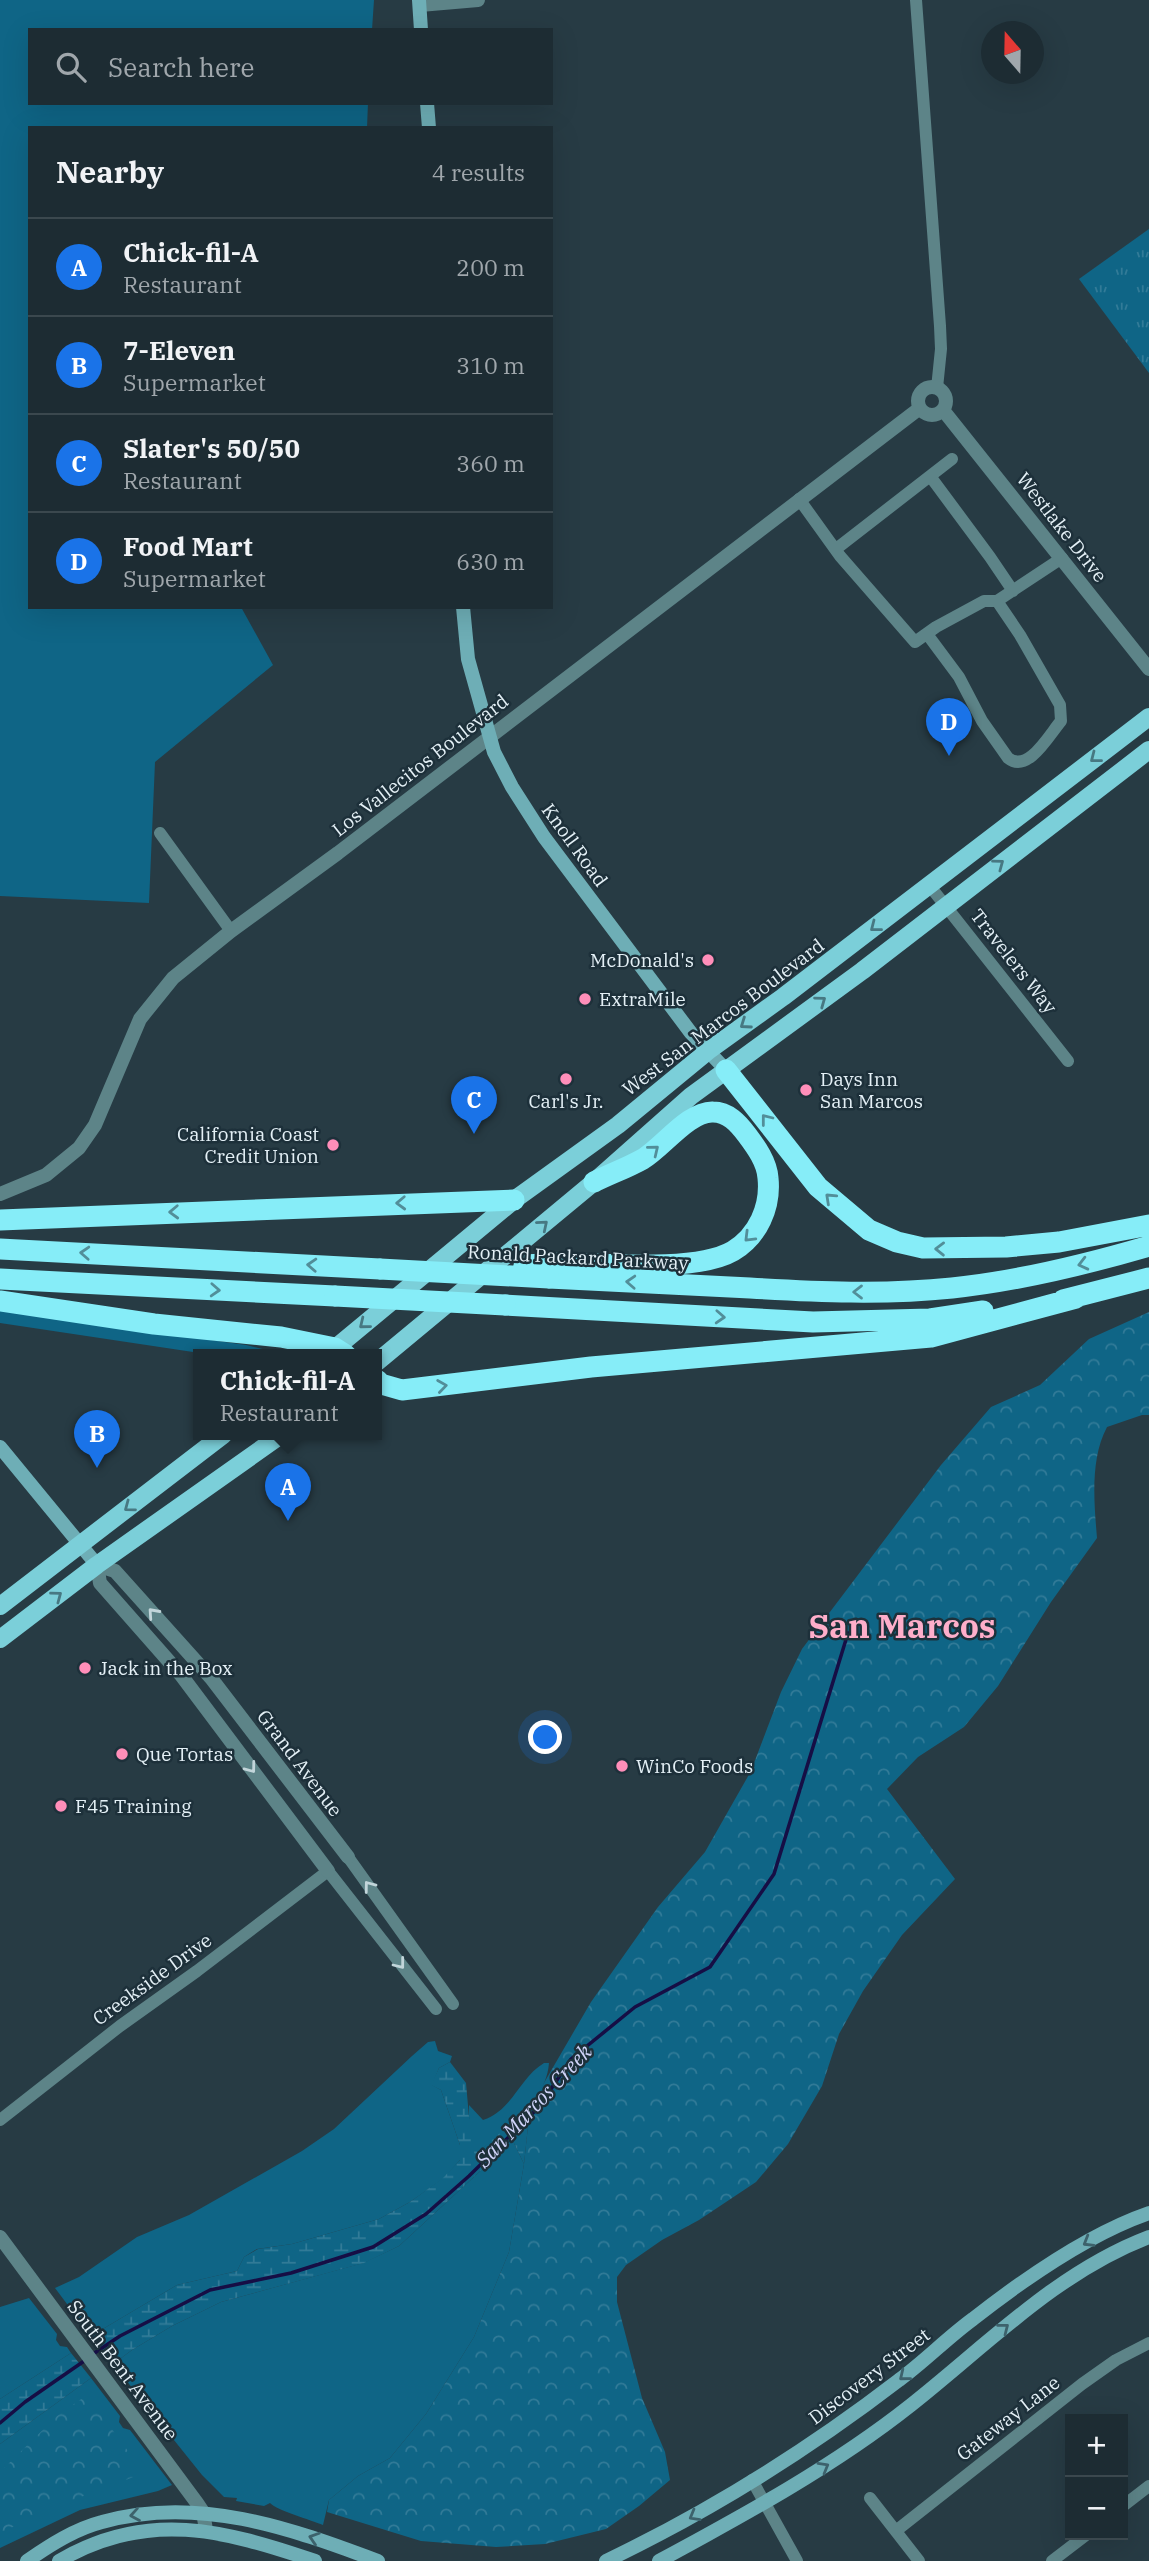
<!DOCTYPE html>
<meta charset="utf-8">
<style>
:root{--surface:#1d2c33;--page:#25343b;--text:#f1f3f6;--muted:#a0a7ac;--line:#3b484e;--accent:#1a73e8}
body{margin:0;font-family:"IBM Plex Serif",serif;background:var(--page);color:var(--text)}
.controls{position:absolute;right:21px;bottom:21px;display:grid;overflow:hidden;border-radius:0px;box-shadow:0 7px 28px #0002}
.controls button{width:63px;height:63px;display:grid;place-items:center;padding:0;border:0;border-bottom:2px solid var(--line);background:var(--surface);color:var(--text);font:35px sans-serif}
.compass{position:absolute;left:981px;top:21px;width:63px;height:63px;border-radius:50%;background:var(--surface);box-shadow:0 7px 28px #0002;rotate:340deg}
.you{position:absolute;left:546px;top:1738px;width:24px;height:24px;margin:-18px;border:5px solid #fff;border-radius:50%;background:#1a73e8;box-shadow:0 0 0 10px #1a73e833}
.badge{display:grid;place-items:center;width:46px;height:46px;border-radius:50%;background:var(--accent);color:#fff;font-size:23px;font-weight:700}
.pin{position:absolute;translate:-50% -58px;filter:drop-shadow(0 2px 4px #0008)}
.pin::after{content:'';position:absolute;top:37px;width:24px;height:21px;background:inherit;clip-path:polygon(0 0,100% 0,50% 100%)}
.popup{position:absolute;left:193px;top:1349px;width:189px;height:91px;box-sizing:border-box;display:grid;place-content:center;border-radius:0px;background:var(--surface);filter:drop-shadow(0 2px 5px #0005);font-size:23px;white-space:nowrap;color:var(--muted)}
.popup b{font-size:26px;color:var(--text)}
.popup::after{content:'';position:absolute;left:50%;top:100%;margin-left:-14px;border:14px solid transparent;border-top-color:var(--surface)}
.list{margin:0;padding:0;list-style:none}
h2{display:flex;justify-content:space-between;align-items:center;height:91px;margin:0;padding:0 28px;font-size:30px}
h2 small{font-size:23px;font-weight:400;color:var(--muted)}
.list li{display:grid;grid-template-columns:46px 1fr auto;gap:21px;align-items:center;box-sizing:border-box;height:98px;padding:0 28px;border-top:2px solid var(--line)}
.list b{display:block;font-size:26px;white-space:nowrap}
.list p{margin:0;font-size:23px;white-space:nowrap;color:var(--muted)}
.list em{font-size:23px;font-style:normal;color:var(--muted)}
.icon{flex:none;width:38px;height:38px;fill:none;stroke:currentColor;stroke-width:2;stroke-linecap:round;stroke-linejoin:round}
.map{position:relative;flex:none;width:1149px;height:2561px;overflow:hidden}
.search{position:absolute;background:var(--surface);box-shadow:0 7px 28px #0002;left:28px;top:28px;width:525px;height:77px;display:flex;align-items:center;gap:18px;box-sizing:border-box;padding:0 24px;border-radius:0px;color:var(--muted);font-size:26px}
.panel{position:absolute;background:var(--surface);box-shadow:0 7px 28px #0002;left:28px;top:126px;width:525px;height:483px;border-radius:0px}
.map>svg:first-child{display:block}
</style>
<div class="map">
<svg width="1149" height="2561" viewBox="0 0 1149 2561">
<defs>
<pattern id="forest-crowns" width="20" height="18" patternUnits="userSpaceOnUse" patternTransform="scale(1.75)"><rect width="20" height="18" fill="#0f6586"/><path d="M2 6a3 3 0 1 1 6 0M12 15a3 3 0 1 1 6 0" fill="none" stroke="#327b98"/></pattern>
<pattern id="wetland-marsh" width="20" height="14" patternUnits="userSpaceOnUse" patternTransform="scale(1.75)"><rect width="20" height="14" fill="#0f6586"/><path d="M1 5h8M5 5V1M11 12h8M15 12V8" fill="none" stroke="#327b98"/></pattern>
<pattern id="park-tufts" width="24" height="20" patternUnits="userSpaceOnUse" patternTransform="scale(1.75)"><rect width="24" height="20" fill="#0f6586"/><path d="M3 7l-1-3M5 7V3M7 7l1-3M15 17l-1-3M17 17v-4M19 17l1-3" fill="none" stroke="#327b98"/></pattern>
</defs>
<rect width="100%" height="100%" fill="#273b44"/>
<!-- grass -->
<path fill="#0f6586" d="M0,0H374L372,30H30V103H368L367,128H30V607H241L273,665L155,762L149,903L0,896Z
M0,1310L246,1345L267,1350L272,1355H213L0,1323Z
M435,2041L438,2051L452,2056L450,2062L439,2068L432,2085L441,2090L460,2145V2160L444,2178L410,2202L379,2219L292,2244L257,2249L244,2257L237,2271L177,2285L91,2336L55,2288L79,2277L137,2237L189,2215L302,2151L334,2129L412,2056L428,2042Z
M544,2063H549C546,2103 505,2129 477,2153L469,2117V2105L483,2120C513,2110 519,2078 544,2063Z
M513,2141L524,2164L509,2252L474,2337L426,2414L390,2458L358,2476L329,2500L323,2525C311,2520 276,2510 270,2503L264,2506L236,2501L237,2498L224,2497L202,2475L113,2364L132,2350L172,2326L221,2302L363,2263L399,2246Z
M29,2298L57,2334L56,2340L60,2346L67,2347L71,2353L0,2399V2307Z
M91,2378L120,2416L119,2422L123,2428L130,2430L172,2485L158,2491L80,2510L0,2548V2444Z"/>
<!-- forest -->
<path fill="url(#forest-crowns)" d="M1149,1312V1415H1142L1107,1427C1090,1459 1094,1502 1097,1538L1051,1602L998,1686L964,1727L918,1757L887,1789L955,1879L902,1935L863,1991L839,2034L822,2086L788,2144L756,2182L699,2220L662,2240L626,2265L617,2277V2302L642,2398L665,2452L670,2480L639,2506L606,2529L545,2544L496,2547L421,2541L327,2512L329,2500L358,2476L390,2458L426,2414L474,2337L509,2252L524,2164L530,2107L591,2002L658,1907L705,1852L751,1771L781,1692L802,1649L941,1465L991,1407L1040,1385L1089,1339Z
M87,2395L144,2473L36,2514L0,2534V2472L57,2416Z"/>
<!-- wetland -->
<path fill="url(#wetland-marsh)" d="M450,2062L466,2083L469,2117L477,2138V2153L530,2107L524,2164L513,2141L399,2246L364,2263L221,2302L172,2326L132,2350L113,2364L91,2336L177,2285L237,2271L244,2257L258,2249L292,2244L379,2219L410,2202L443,2178L460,2160V2145L441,2090L431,2085L439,2068Z
M71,2353L91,2378L0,2444V2399Z"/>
<!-- park -->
<path fill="url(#park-tufts)" d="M1149,229V373L1079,279Z"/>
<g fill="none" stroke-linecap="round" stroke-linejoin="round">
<!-- stream -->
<path stroke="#160e45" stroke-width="3.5" d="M93,2354L120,2336L210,2290L291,2273L373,2247L426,2214L469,2176L539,2107L571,2059L635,2007L710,1967L774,1874L848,1633
M0,2423L25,2402L87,2359"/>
<!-- minor -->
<path stroke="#5d8488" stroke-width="12" d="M916,0L940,326L941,349L937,388
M930,476L990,557L1013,591
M799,499L840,556L915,642L936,627L984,601H997L1062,558
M836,549L952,459
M927,634L959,677L982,721L1008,758C1028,774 1049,735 1061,721L1060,705L1020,635L997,601
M160,833L231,931
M929,885L1068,1061
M348,1857L453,2004
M0,2120L120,2026L197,1971L328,1871L436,2009
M752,2480L797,2561
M870,2498L919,2561
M1123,2506L1149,2486
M897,2530L1082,2384L1116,2360L1149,2343
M1052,2561L1086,2535"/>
<!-- tertiary -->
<path stroke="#5d8488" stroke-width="14" d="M420,5L478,0
M918 401a14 14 0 1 1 28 0a14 14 0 1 1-28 0Z
M943,410L1149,669
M0,1194L46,1175L79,1148L95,1125L140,1019L173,978L231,931L338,853L920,408
M328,1871L181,1675L100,1583L97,1565L115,1571L211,1678L348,1857
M0,2237L197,2503L203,2512L206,2530"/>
<!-- secondary -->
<path stroke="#6eaeb6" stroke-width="14" d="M419,0L421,30
M427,103L429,128
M463,607L468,659L494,752L512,787L544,837L691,1033L726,1070
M0,1447L97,1565
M27,2561C50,2545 75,2529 102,2522C197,2495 290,2528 378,2561
M59,2561C147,2509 224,2530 315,2561
M606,2561C710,2511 808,2450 899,2380C925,2361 947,2338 973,2319C1024,2279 1088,2234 1149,2213
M659,2561C746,2514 834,2466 911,2405C987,2345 1057,2272 1149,2237"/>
<!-- primary -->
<path stroke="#7bcfd9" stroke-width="18" d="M327,1355L514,1200L618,1125L708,1051L783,997L1149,717
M377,1362L594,1182L691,1096L862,971L1149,750
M0,1606L223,1435
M0,1639L97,1565L281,1435"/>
<!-- motorway -->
<path stroke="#86edf8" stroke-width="21" d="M726,1070L818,1187L869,1230L897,1242L923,1248L1006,1247L1059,1242L1149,1225
M0,1220L514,1200
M0,1249L380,1269
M563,1263C606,1264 697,1272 733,1251C758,1236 771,1207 768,1178C767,1162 756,1147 747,1135C738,1123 728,1112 713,1112C689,1111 663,1147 643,1159C627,1168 610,1174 594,1182
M549,1278C616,1281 683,1285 750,1288C817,1292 885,1295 952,1288C1019,1281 1084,1265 1149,1246
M0,1279L335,1296
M1063,1300L1149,1278
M0,1301L154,1324L281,1337L335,1348L346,1355
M505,1305L813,1322L930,1319L983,1311
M377,1380L381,1384L402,1390L591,1367L931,1337L1076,1298"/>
<!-- motorway-bridge -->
<path stroke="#86edf8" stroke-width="21" d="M524,1265L563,1263
M380,1269L549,1278
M335,1296L505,1305"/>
</g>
<!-- one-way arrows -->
<defs><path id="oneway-chevron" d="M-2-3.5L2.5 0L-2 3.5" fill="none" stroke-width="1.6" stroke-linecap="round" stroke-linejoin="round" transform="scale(1.75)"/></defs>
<g stroke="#477882">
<use href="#oneway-chevron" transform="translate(1095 758) rotate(142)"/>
<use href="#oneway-chevron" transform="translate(999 864) rotate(-37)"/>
<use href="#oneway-chevron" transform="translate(875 927) rotate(142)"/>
<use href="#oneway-chevron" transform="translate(821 1001) rotate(-36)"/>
<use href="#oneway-chevron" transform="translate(745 1024) rotate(145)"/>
<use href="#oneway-chevron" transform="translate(543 1225) rotate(-40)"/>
<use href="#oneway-chevron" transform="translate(364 1324) rotate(141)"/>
<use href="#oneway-chevron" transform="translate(129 1507) rotate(143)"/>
<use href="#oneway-chevron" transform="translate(57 1596) rotate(-37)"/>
</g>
<g stroke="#528e99">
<use href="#oneway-chevron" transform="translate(766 1119) rotate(-128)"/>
<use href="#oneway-chevron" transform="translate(654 1150) rotate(-39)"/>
<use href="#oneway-chevron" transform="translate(830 1198) rotate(-137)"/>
<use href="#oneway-chevron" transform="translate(401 1203) rotate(178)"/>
<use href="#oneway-chevron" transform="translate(174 1212) rotate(178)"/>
<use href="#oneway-chevron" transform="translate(749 1237) rotate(135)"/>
<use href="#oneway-chevron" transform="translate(940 1249) rotate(-179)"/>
<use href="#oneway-chevron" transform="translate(85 1253) rotate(-177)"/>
<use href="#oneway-chevron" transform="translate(1083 1264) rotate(166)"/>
<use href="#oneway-chevron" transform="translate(312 1265) rotate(-177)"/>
<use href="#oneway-chevron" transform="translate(631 1282) rotate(-177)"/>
<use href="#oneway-chevron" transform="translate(215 1290) rotate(3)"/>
<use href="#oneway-chevron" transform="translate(858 1292) rotate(180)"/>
<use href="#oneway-chevron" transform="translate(720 1317) rotate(3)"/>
<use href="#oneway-chevron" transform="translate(442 1386) rotate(-8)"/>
</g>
<g stroke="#c2d5da">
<use href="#oneway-chevron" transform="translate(153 1613) rotate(-132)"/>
<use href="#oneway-chevron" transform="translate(251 1768) rotate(53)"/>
<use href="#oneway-chevron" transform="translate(369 1886) rotate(-127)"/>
<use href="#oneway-chevron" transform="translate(400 1964) rotate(52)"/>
</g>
<g stroke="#3d626c">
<use href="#oneway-chevron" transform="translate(1088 2242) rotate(149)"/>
<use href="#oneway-chevron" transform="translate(1004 2328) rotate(-38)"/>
<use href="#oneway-chevron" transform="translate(904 2376) rotate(141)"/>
<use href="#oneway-chevron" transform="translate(824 2467) rotate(-30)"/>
<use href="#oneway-chevron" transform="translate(135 2515) rotate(170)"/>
<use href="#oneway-chevron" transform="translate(694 2516) rotate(150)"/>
<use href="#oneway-chevron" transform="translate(314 2538) rotate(-162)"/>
</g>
<!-- markers -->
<g fill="#ff8eb9" stroke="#1d303a" stroke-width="2.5">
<circle cx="708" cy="960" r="7"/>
<circle cx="585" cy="999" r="7"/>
<circle cx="566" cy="1079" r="7"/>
<circle cx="806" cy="1090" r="7"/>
<circle cx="333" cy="1145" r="7"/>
<circle cx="85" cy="1668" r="7"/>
<circle cx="122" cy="1754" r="7"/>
<circle cx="622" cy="1766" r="7"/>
<circle cx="61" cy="1806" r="7"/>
</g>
<g text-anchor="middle" stroke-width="5" stroke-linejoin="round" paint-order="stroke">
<!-- street labels -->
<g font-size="19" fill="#e4f0f6" stroke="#1d303a">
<text transform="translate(1062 527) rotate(52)" y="7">Westlake Drive</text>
<text transform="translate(420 765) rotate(-38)" y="7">Los Vallecitos Boulevard</text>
<text transform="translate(575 845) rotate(54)" y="7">Knoll Road</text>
<text transform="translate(1014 961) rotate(52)" y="7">Travelers Way</text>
<text transform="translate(723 1017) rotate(-37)" y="7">West San Marcos Boulevard</text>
<text transform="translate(578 1257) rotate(3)" y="7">Ronald Packard Parkway</text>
<text transform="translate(300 1763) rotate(53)" y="7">Grand Avenue</text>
<text transform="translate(152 1979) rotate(-36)" y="7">Creekside Drive</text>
<text transform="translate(123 2370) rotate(53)" y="7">South Bent Avenue</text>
<text transform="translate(869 2376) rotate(-37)" y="7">Discovery Street</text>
<text transform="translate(1008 2418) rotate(-38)" y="7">Gateway Lane</text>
</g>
<!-- poi labels -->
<g font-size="19" fill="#e4f0f6" stroke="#1d303a" text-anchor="start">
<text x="694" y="967" text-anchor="end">McDonald's</text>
<text x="599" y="1006">ExtraMile</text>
<text x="820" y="1086">Days Inn<tspan x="820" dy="22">San Marcos</tspan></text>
<text x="566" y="1108" text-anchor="middle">Carl's Jr.</text>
<text x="319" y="1141" text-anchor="end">California Coast<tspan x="319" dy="22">Credit Union</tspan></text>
<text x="99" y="1675">Jack in the Box</text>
<text x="136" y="1761">Que Tortas</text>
<text x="636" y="1773">WinCo Foods</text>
<text x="75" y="1813">F45 Training</text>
</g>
<!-- water labels -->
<g font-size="21" font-style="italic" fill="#cfd3f8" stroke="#1d303a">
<text transform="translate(534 2106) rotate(-47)" y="7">San Marcos Creek</text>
</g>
<!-- town labels -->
<g font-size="33" font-weight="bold" fill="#feaeca" stroke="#1d303a">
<text x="902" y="1638">San Marcos</text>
</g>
</g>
</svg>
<div class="controls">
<button>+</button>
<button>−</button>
</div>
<svg class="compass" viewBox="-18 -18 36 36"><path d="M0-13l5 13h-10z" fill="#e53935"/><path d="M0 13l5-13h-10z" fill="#a0a7ac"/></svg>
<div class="you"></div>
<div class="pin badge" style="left:288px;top:1521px">A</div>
<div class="popup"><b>Chick-fil-A</b>Restaurant</div>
<div class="pin badge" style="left:97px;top:1468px">B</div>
<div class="pin badge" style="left:474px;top:1134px">C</div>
<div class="pin badge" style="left:949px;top:756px">D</div>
<div class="search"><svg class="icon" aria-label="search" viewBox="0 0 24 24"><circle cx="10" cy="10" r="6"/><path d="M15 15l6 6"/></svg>Search here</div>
<section class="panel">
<h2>Nearby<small>4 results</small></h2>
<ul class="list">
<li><span class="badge">A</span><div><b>Chick-fil-A</b><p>Restaurant</p></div><em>200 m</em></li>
<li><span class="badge">B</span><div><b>7-Eleven</b><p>Supermarket</p></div><em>310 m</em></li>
<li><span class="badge">C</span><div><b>Slater's 50/50</b><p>Restaurant</p></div><em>360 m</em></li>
<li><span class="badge">D</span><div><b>Food Mart</b><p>Supermarket</p></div><em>630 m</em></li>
</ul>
</section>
</div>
